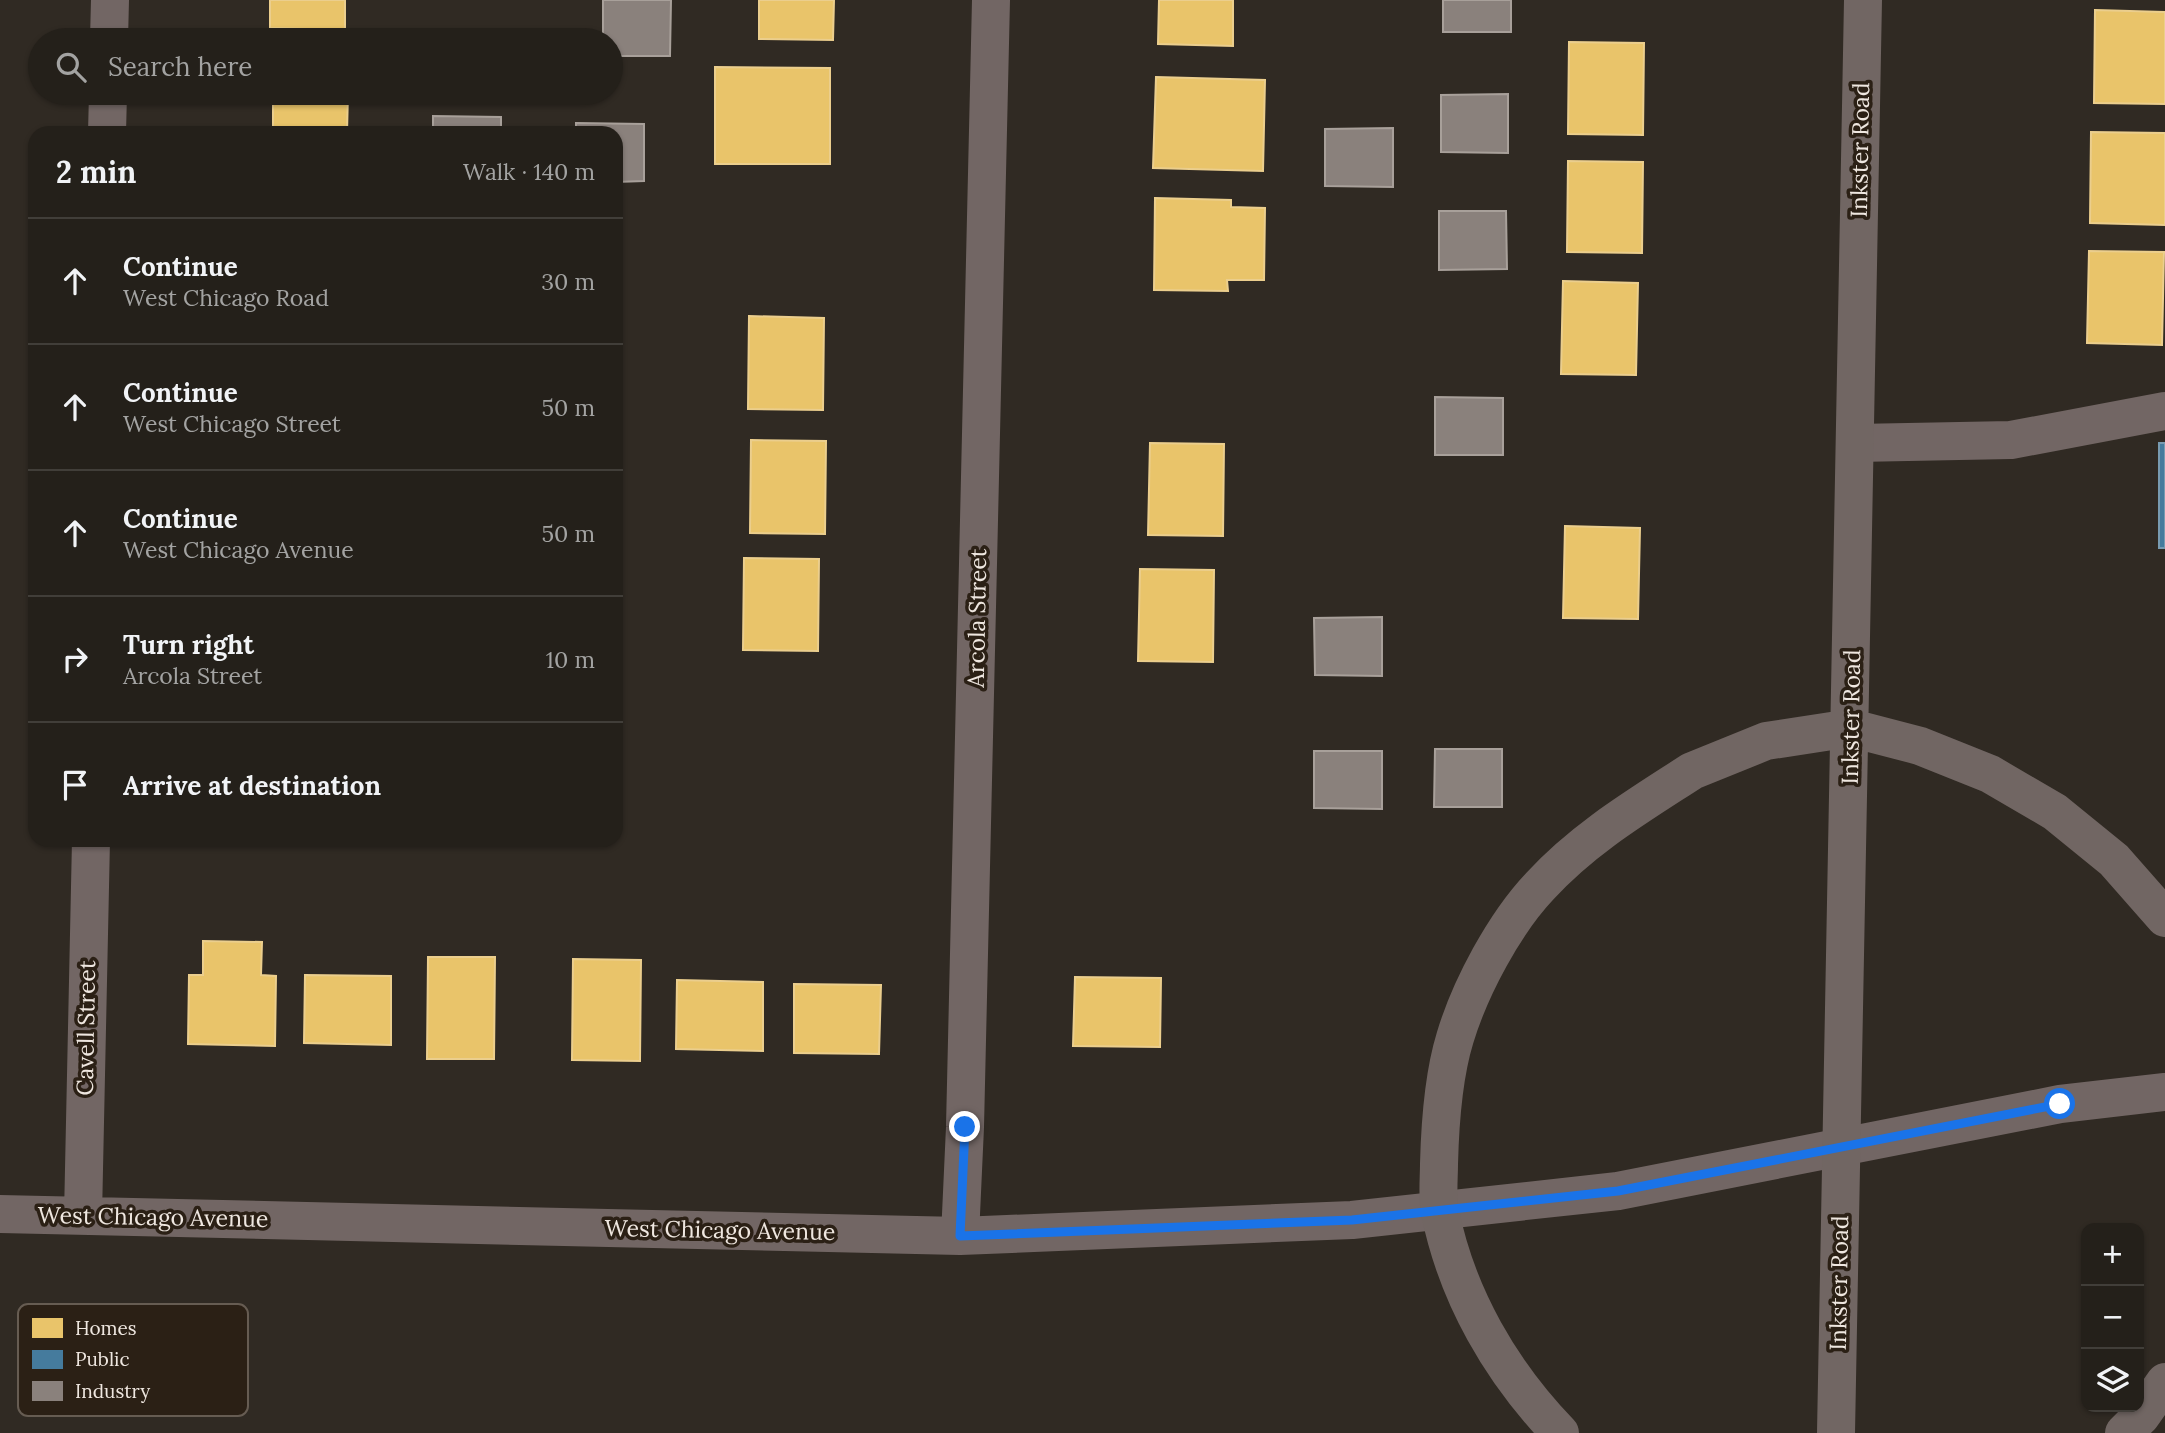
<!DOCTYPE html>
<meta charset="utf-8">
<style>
:root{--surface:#24201a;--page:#302d27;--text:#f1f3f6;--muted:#a3a3a2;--line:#413e39}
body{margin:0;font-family:Lora,serif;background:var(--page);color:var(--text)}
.controls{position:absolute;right:21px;bottom:21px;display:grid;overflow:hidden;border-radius:14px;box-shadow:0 2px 5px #0004}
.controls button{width:63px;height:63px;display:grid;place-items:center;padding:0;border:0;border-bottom:2px solid var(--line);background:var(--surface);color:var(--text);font:35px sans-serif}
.stop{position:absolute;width:21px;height:21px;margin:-16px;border:5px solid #1a73e8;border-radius:50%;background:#fff}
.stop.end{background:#1a73e8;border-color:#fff;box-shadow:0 2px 7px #0008}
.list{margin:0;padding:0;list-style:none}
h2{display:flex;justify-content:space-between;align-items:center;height:91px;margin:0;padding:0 28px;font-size:30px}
h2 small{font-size:23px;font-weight:400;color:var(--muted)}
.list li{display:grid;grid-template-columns:46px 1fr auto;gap:21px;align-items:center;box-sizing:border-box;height:126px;padding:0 28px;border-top:2px solid var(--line)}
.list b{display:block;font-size:26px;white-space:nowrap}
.list p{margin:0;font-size:23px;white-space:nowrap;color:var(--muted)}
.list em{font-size:23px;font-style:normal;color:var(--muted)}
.icon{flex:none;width:38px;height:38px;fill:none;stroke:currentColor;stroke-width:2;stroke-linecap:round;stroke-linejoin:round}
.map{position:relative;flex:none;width:2165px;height:1433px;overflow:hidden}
.search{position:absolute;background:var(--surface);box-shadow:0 2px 5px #0004;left:28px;top:28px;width:595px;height:77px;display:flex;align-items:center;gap:18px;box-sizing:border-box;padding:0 24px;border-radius:38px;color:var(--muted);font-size:26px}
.panel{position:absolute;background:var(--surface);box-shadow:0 2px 5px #0004;left:28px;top:126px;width:595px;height:721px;border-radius:21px}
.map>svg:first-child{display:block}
</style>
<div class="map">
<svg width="2165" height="1433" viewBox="0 0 2165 1433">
<rect width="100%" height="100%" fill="#302a23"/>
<!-- homes -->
<path fill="#e9c46a" stroke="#ebce8d" stroke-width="2" d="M270,0H345V30L270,28Z
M759,0H834L833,40L759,39Z
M1159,0H1233V46L1158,44Z
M2095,10L2165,12V104L2094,103Z
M1569,42L1644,43L1643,135L1568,134Z
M715,67L830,68V164H715Z
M1156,77L1265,80L1263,171L1153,168Z
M273,93H348L347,133H273Z
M2091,132L2165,133V225L2090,223Z
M1568,161L1643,162L1642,253L1567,252Z
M1155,198L1231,200V207L1265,208L1264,280H1227L1228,291L1154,290Z
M2089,251L2164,252L2162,345L2087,343Z
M1563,281L1638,283L1636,375L1561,374Z
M749,316L824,318L823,410L748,409Z
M751,440L826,441L825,534L750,533Z
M1150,443L1224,444L1223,536L1148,535Z
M1565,526L1640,528L1638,619L1563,618Z
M744,558L819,559L818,651L743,650Z
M1140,569L1214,570L1213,662L1138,661Z
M203,941L262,942L261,975L276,976L275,1046L188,1044L189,975H203Z
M428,957H495L494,1059H427Z
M573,959L641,960L640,1061L572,1060Z
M305,975L391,976V1045L304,1043Z
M1075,977L1161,978L1160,1047L1073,1046Z
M677,980L763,982V1051L676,1049Z
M794,984L881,985L879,1054L794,1053Z"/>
<!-- public -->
<path fill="#457b9d" stroke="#789bb1" stroke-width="2" d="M2159,443H2165V548H2159Z"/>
<!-- industry -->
<path fill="#8a817c" stroke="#a8a09a" stroke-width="2" d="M603,0H671L670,56H611V40H603Z
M1443,0H1511V32H1443Z
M1508,94V153L1441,152V95Z
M433,116L501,117V133H433Z
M576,123L644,124V181L616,182V133H576Z
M1393,128V187L1325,186V129Z
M1439,211H1506L1507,269L1439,270Z
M1435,397L1503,398V455H1435Z
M1382,617V676L1315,675L1314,618Z
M1435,749H1502V807H1434Z
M1314,751H1382V809L1314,808Z"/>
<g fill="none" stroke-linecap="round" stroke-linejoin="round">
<!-- minor -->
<path stroke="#726664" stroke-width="38" d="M109,40L110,0
M107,133L108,93
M1856,443L2011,440L2165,411
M0,1214L960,1236L1352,1220L1618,1191L2060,1104L2165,1092
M83,1216L91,840
M960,1236L965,1127L991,0"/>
<!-- major -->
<path stroke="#716663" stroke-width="38" d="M1560,1433C1501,1372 1457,1296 1440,1212C1437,1197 1439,1179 1439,1164C1440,1124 1443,1077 1455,1038C1470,988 1504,924 1540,886C1584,838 1638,806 1692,771L1766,741L1851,728L1920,746L1990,774L2055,812L2114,860L2165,918
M1836,1433L1863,0
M2124,1433L2141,1416L2165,1382"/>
</g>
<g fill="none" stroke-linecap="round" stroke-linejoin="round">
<!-- route -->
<path stroke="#1a73e8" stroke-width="9" d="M965,1127L960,1236L1352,1220L1618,1191L2060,1104"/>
</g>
<g text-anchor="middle" stroke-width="7" stroke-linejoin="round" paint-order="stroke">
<!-- street labels -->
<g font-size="23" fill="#efe7e0" stroke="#2b2015">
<text transform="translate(1860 150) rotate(-89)" y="8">Inkster Road</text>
<text transform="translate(977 618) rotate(-89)" y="8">Arcola Street</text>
<text transform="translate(1851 717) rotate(-89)" y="8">Inkster Road</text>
<text transform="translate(86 1028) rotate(-89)" y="8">Cavell Street</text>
<text transform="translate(153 1217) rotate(1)" y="8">West Chicago Avenue</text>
<text transform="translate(720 1230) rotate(1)" y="8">West Chicago Avenue</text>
<text transform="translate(1839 1283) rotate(-89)" y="8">Inkster Road</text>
</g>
</g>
<!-- legend -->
<rect x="18" y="1304" width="230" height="112" rx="10" fill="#2b2015" stroke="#665c52" stroke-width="2"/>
<rect x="32" y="1318" width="31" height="20" fill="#e9c46a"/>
<rect x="32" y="1350" width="31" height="19" fill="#457b9d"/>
<rect x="32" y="1381" width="31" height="20" fill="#8a817c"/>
<g font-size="19" fill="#efe7e0">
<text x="75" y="1335">Homes</text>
<text x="75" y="1366">Public</text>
<text x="75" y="1398">Industry</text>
</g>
</svg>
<div class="controls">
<button>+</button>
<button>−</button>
<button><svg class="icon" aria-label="layers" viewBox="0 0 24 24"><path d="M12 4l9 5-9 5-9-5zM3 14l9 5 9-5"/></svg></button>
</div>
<div class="stop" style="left:2060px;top:1104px"></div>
<div class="stop end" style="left:965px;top:1127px"></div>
<div class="search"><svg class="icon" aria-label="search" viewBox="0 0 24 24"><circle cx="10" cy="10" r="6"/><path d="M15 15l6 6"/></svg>Search here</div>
<section class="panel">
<h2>2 min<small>Walk · 140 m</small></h2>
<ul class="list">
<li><svg class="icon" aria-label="ahead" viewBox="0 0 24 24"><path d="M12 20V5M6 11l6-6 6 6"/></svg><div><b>Continue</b><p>West Chicago Road</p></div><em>30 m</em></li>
<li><svg class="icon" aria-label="ahead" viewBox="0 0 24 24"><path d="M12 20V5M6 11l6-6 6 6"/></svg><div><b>Continue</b><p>West Chicago Street</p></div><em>50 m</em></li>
<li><svg class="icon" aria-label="ahead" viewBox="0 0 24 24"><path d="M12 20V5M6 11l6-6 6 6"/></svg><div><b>Continue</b><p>West Chicago Avenue</p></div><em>50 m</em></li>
<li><svg class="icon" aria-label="right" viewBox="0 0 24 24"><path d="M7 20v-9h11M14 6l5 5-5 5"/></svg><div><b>Turn right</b><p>Arcola Street</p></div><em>10 m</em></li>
<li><svg class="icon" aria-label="arrive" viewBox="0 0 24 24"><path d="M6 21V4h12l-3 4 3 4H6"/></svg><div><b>Arrive at destination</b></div></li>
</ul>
</section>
</div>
